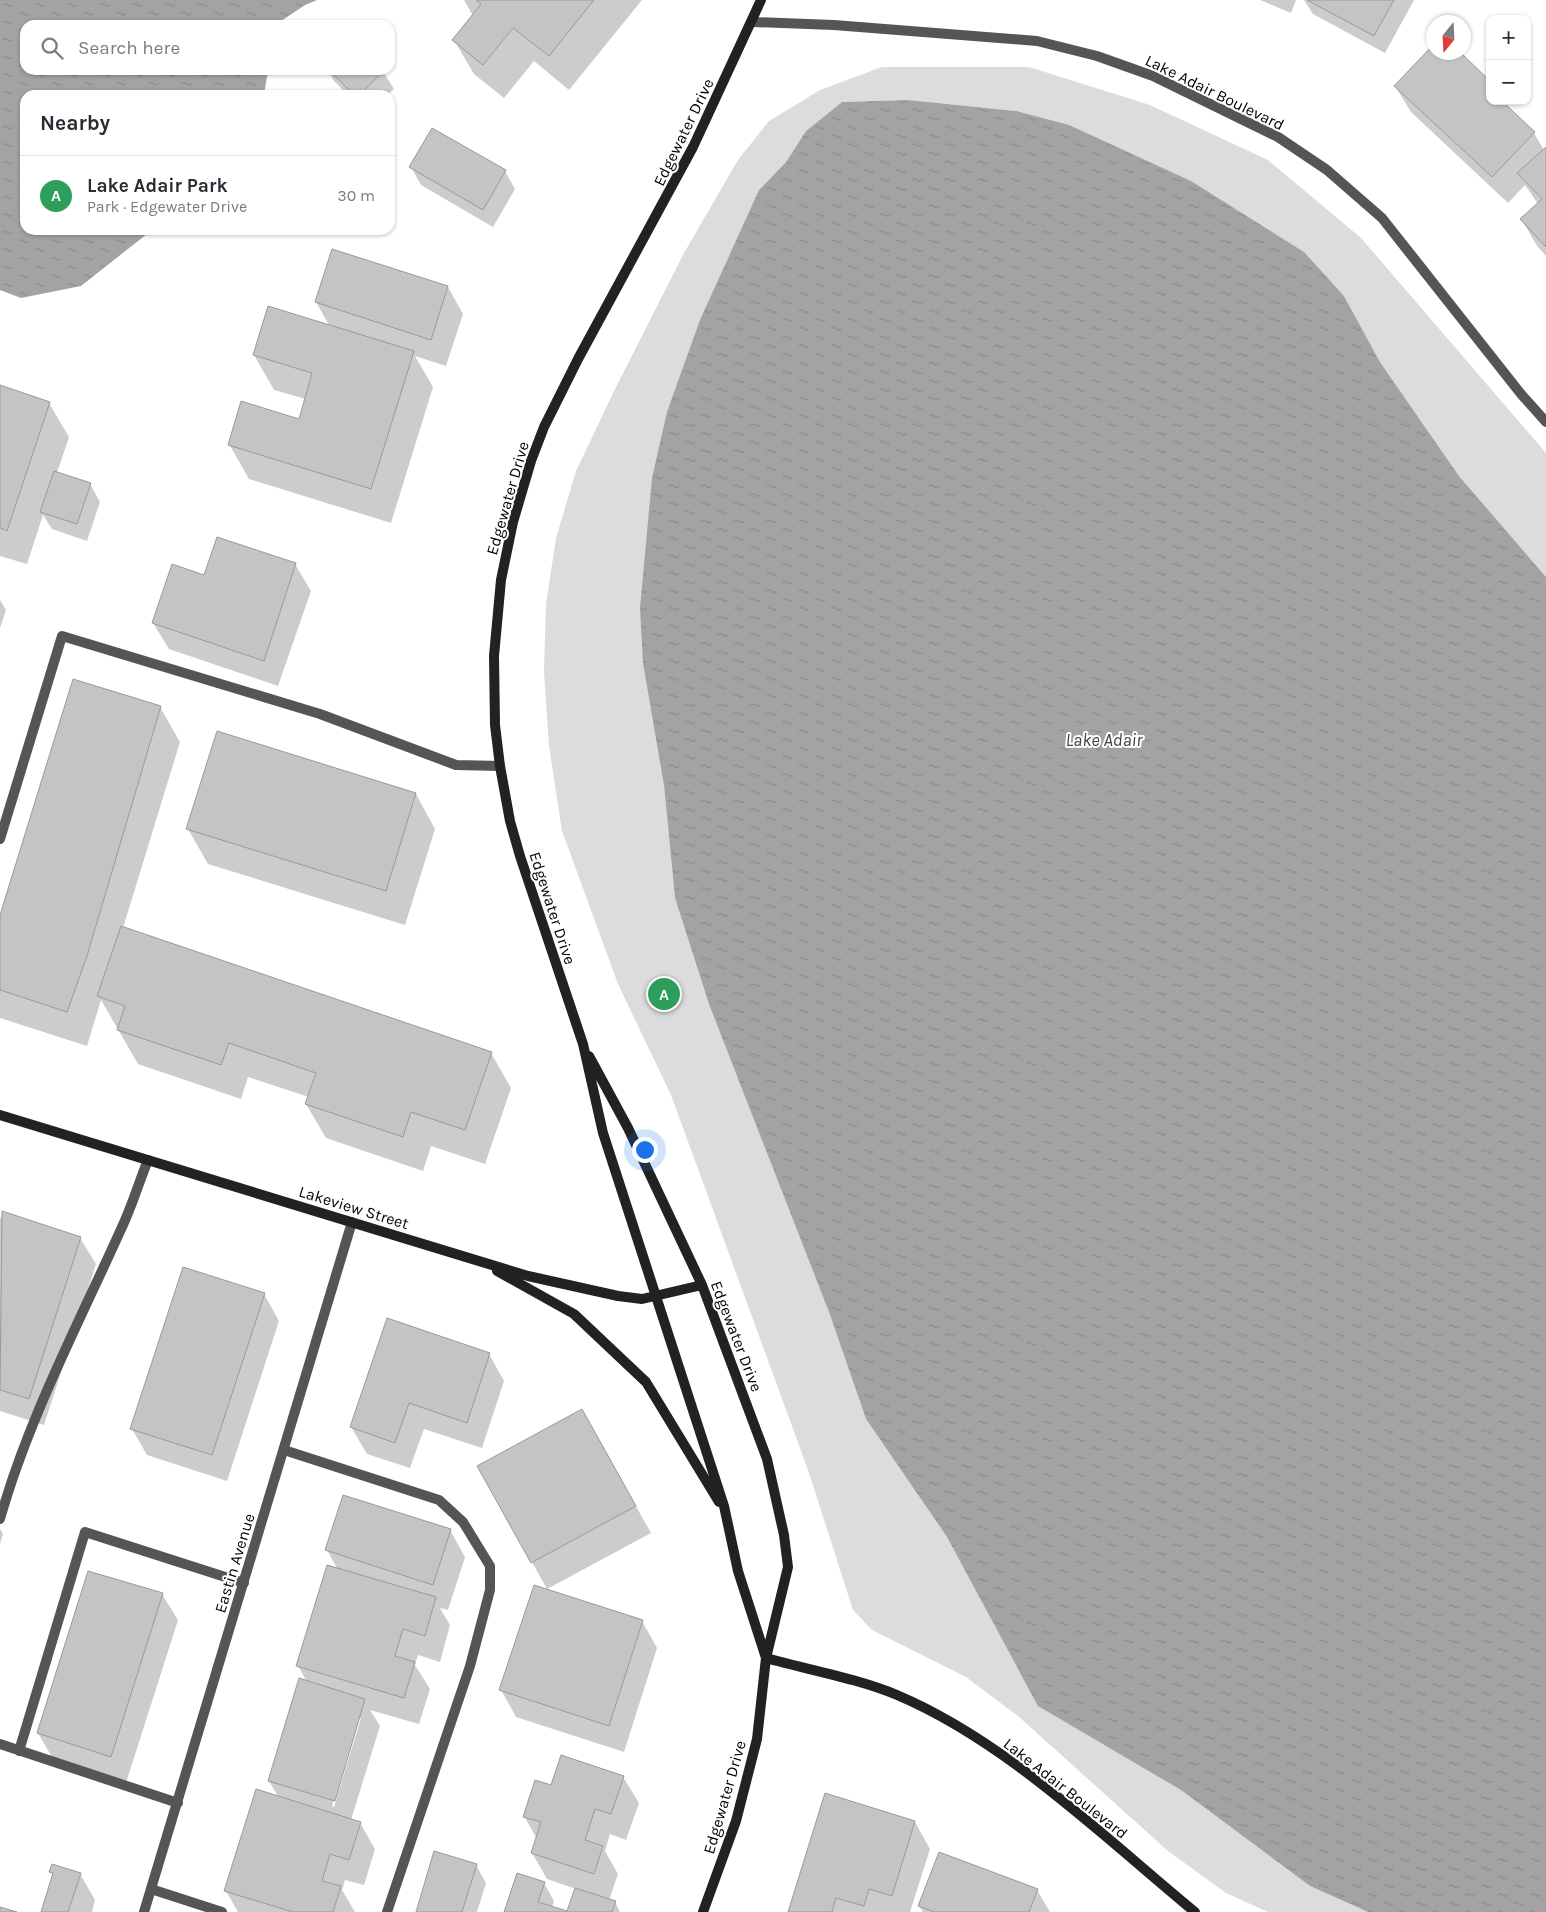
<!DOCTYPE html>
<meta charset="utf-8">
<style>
:root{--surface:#fff;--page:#f2f2f3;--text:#2b2b33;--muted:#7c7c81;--line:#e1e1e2;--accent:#000}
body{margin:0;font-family:Karla,sans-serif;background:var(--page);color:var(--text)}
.controls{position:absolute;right:15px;top:15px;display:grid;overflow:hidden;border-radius:10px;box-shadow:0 1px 4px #0004}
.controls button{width:45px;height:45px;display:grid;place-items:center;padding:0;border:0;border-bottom:1px solid var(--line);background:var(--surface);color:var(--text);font:25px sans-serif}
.compass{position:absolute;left:1426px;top:15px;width:45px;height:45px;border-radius:50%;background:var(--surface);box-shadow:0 1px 4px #0004;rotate:198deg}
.you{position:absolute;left:644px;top:1149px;width:18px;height:18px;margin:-12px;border:4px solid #fff;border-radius:50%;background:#1a73e8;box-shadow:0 0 0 8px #1a73e833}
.badge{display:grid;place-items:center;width:32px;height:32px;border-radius:50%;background:var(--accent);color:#fff;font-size:16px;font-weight:700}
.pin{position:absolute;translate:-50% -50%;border:2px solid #fff;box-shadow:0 1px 5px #0006}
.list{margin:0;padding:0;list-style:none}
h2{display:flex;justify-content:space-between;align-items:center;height:65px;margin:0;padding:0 20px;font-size:21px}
h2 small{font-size:16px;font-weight:400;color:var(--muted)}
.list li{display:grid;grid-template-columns:32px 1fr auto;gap:15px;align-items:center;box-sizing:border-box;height:80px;padding:0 20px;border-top:1px solid var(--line)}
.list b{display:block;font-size:19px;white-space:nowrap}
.list p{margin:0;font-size:16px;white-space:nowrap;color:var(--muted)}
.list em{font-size:16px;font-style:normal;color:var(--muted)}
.icon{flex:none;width:28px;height:28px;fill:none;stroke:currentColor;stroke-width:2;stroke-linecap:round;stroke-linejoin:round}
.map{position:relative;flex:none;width:1546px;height:1912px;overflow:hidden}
.search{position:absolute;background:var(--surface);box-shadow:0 1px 4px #0004;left:20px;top:20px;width:375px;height:55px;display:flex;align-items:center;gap:12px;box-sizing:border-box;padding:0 18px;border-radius:15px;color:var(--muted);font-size:19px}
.panel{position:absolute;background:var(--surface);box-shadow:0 1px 4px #0004;left:20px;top:90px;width:375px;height:145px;border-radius:15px}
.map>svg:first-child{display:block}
</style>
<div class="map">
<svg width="1546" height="1912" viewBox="0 0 1546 1912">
<defs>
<pattern id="water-ripples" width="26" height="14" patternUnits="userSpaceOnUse" patternTransform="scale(1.25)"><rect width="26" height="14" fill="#a3a3a3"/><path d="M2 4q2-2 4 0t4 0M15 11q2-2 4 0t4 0" fill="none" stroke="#8b8b8b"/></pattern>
</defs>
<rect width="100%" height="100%" fill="#fff"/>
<!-- green -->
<path fill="#dcdcdc" d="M882,67H1029L1150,105L1268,160L1361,238L1546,453V577L1459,476L1380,362L1344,296L1016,111L908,100L842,102L806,131L786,162L759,190L664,785L675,898L829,1312L866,1419L947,1537L1181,1790L1310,1886L1368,1912H1268L1226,1893L1168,1851L1018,1716L966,1677L872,1630L853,1610L808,1470L671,1095L618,984L562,831L549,746L544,672L546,604L556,538L576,471L614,391L684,253L738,160L769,121L820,90Z"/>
<!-- water -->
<path fill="url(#water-ripples)" d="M0,0H317L305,5L281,21L280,25H25V70H268L264,95H25V230H152L81,286L21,298L0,290Z
M908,100L1016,111L1069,125L1191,181L1304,252L1344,296L1380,362L1459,476L1546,577V1912H1368L1310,1886L1181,1790L1038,1706L947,1537L866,1419L829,1312L709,1004L675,898L664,785L643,663L640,608L652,478L667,412L700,320L759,190L786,162L806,131L842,102Z"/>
<!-- shadow -->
<path fill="#0003" fill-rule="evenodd" d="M464,0H642L569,90L534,61L504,98L474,74L454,40L473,16Z
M1260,0H1296L1291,13Z
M1304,0H1414L1385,53L1313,14Z
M1434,52L1490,101H1503L1507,107L1534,133L1544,150L1546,149V256L1537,246L1522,220L1538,204L1525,185L1508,203L1411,112L1395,86Z
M327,70H382L394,89L387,95H348L334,81Z
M411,167L505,171L515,189L493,227L421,185Z
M333,250L448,287L463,314L446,366L415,356L433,387L391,523L249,479L229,444L299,420L306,399L274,390L254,355L330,327L316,302Z
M0,386L49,403L69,437L57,473L90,484L100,502L87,541L52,529L43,515L27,564L0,556Z
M295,564L311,591L278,686L169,649L153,623L204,576Z
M0,600L6,610L0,628Z
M160,707L180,742L123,928L491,1053L511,1088L485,1164L431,1146L423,1171L326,1138L306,1104L309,1097L248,1077L241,1099L138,1064L101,1000L87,1046L0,1018V919Z
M416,794L435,829L405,925L208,864L188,829Z
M3,1213L80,1238L96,1264L44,1425L0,1411V1219Z
M264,1294L279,1321L227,1481L147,1455L132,1429Z
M489,1354L504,1381L482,1448L424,1429L410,1468L367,1454L351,1427Z
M597,1437L651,1533L547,1589L479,1467Z
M0,1529L3,1534L0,1544Z
M450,1530L465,1557L448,1610L440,1608L450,1625L440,1662L418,1655L415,1665L430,1689L419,1724L370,1710L380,1726L351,1820L360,1823L375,1849L364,1885L345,1880L342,1890L355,1912H238L226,1891L279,1798L269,1781L307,1682L298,1666L338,1570L327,1550ZM358,1718H361L334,1807L332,1806Z
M162,1594L178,1620L126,1783L53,1759L38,1733Z
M642,1621L657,1648L624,1752L516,1717L501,1690Z
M623,1777L639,1803L626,1840L610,1834L605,1851L618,1874L609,1900L615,1902L620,1912H568L576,1889L547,1879L532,1853L537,1839L524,1816L552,1786Z
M826,1795L915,1822L930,1849L910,1912H789Z
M476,1865L486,1883L477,1912H417Z
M50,1871L80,1874L95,1900L92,1912H42L53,1876Z
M544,1883L554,1901L552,1908L565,1912H505Z
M1037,1890L1050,1912H923L919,1906Z"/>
<!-- building -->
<path fill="#c4c4c4" stroke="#999" d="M476,0H594L549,56L513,28L483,65L452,40L481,4Z
M1307,0H1394L1374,36Z
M1434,44V52H1460L1490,81V101H1502L1535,132L1492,177L1394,86Z
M329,70H384L360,95H354Z
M432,128L506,170L483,210L409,167Z
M1546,147V247L1520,219L1542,199L1517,173Z
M332,249L448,286L431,340L315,302Z
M268,306L414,351L371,489L228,445L241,401L299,419L312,373L253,355Z
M0,385L50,402L7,531L0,528Z
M54,471L91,483L77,524L40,512Z
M217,537L296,563L264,661L152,623L172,564L204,575Z
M73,679L161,706L87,956L67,1012L0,990V915Z
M217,731L416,793L386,891L186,829Z
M121,926L492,1052L465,1130L411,1112L403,1137L305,1104L316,1073L229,1043L221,1065L117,1030L125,1006L97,996Z
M2,1211L81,1237L29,1399L0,1390Z
M183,1267L265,1293L212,1455L130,1429Z
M387,1318L490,1353L467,1423L409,1403L395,1443L350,1427Z
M582,1409L636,1506L531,1563L477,1466Z
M343,1495L451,1529L433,1585L325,1550Z
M327,1565L436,1597L425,1636L403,1629L395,1656L415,1662L404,1698L296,1666Z
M88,1571L163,1593L111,1757L37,1733Z
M534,1585L643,1620L609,1726L499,1690Z
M299,1678L365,1699L335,1801L268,1781Z
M561,1755L624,1776L611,1814L595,1809L585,1840L603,1846L594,1874L531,1853L541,1822L523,1817L535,1780L551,1785Z
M256,1789L361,1822L349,1860L330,1854L322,1881L341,1886L333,1912H293L224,1891Z
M825,1793L915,1821L892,1896L869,1889L864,1906L836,1898L832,1912H788Z
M434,1851L477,1864L462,1912H416Z
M939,1852L1038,1889L1029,1912H934L918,1906Z
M52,1864L81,1873L68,1912H41L53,1873L49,1872Z
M517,1873L545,1882L538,1902L567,1911L575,1888L616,1901L612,1912H504Z
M0,1907L17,1912H0Z"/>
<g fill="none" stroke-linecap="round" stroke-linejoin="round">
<!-- lane -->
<path stroke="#555" stroke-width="10" d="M0,839L62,636L320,714L456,765L500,766
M284,1450L439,1500L463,1522L490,1566V1590L470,1666L387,1912
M0,1519C29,1417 79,1323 122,1227C132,1206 139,1182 148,1160
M0,1744L178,1803
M19,1751L85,1532L244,1583
M151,1889L222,1912"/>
<!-- street -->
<path stroke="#555" stroke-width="10" d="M752,22L834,25L1037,41L1097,56L1153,76L1278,137L1327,170L1382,218L1521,394L1546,422
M144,1912L352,1222"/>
<!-- secondary -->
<path stroke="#222" stroke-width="10" d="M761,0L693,147L578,359L544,427L531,461L513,522L501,580L494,656L495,725L500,766L510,821L520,856L583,1044L603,1133L724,1506L738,1571L766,1658
M589,1056L628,1128L702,1285L767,1459L784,1535L788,1567L766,1658L757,1739L736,1821L703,1912
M0,1115L528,1276L618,1296L642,1299L702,1285
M497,1271L574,1314L646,1382L719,1502
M766,1658C809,1670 856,1678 897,1695C1006,1741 1104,1837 1195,1912"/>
</g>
<g text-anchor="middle" stroke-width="4" stroke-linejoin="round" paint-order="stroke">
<!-- street labels -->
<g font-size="16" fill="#000" stroke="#fff">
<text transform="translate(1215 92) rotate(26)" y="6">Lake Adair Boulevard</text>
<text transform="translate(683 132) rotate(-64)" y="6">Edgewater Drive</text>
<text transform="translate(507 498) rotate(-74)" y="6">Edgewater Drive</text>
<text transform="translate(553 908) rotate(72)" y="6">Edgewater Drive</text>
<text transform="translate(354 1207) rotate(17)" y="6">Lakeview Street</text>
<text transform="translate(737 1336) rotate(69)" y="6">Edgewater Drive</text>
<text transform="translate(234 1563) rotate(-73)" y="6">Eastin Avenue</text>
<text transform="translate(1066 1788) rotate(38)" y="6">Lake Adair Boulevard</text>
<text transform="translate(724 1797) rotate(-74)" y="6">Edgewater Drive</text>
</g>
<!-- water labels -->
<g font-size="18" font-style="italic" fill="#444" stroke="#fff">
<text x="1104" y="746">Lake Adair</text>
</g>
</g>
</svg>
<div class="controls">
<button>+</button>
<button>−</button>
</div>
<svg class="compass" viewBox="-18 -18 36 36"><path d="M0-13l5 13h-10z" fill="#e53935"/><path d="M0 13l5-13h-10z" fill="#7c7c81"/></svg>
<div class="you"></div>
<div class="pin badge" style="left:664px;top:994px;background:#2e9e5b">A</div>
<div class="search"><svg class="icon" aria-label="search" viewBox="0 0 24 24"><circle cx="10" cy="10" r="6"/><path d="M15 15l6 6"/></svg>Search here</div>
<section class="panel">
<h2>Nearby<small></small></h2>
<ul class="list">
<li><span class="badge" style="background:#2e9e5b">A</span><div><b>Lake Adair Park</b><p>Park · Edgewater Drive</p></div><em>30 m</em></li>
</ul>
</section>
</div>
